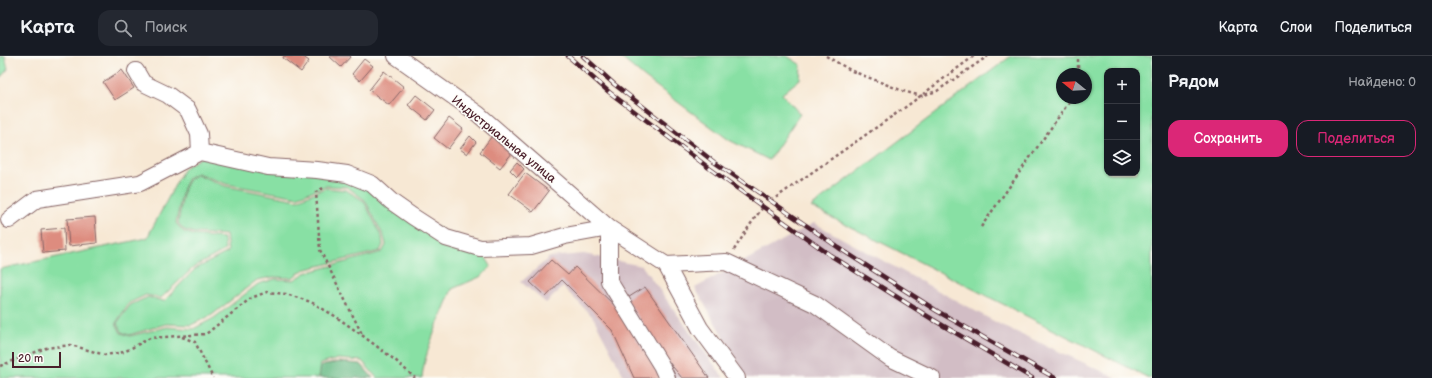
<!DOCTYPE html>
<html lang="ru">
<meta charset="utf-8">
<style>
:root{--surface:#171b24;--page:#242831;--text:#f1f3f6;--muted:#9ea1a6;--line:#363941;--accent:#db2777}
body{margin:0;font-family:"Balsamiq Sans",sans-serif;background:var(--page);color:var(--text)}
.controls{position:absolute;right:12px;top:12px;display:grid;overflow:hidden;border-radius:8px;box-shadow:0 1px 3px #0004}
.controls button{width:36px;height:36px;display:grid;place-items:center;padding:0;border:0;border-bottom:1px solid var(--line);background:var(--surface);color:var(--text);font:20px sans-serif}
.compass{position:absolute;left:1056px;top:12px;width:36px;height:36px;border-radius:50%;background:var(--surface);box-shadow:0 1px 3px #0004;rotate:288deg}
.scale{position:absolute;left:12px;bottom:10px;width:49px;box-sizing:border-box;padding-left:4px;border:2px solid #4a1f2b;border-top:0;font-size:11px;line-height:14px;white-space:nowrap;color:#4a1f2b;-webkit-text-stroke:3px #fdfcf7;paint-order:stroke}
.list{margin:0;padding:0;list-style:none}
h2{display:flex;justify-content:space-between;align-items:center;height:52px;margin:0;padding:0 16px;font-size:17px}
h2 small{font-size:13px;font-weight:400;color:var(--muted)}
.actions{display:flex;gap:8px;padding:12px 16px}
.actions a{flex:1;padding:9px 0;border:1px solid var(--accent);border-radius:12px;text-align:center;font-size:14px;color:var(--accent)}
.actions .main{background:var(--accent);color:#fff}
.icon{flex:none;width:22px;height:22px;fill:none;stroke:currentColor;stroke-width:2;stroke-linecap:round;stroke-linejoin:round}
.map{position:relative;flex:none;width:1152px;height:322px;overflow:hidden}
header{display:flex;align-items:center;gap:24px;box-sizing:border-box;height:56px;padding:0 20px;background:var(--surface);border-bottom:1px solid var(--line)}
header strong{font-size:19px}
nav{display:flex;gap:22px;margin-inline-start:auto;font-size:14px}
.search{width:280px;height:36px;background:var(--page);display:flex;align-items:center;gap:10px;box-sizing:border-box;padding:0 14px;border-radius:12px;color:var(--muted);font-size:15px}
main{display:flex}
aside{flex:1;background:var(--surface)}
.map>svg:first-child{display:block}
</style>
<header>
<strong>Карта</strong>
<div class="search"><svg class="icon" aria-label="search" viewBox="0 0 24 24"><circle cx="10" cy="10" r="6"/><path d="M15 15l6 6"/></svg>Поиск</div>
<nav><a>Карта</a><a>Слои</a><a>Поделиться</a></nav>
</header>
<main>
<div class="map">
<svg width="1152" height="322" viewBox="0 0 1152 322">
<rect width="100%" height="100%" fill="#fdfcf7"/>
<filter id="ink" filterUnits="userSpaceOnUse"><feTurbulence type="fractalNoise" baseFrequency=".025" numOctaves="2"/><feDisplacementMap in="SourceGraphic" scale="8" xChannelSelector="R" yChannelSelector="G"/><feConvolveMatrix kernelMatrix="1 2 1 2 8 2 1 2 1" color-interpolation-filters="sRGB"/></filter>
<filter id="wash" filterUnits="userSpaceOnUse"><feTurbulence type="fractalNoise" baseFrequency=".012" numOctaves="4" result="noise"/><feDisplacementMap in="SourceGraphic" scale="16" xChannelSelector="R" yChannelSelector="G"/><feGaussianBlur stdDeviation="0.9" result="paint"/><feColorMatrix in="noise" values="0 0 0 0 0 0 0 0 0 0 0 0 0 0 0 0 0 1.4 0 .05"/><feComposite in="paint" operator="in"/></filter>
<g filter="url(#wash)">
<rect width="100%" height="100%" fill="#f7e8d4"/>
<!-- industrial -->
<path fill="#d2bdc5" d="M814,167L1001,269L1117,322H747L695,232Z
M584,198L642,210L724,322H625L593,261L563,231L546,247L521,226L550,201Z"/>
<!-- green -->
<path fill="#88e0a4" stroke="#698068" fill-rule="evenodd" d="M0,0H5L8,13L0,22Z
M619,0H787L801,9L800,23L782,38L800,58L769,104L729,84L644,21Z
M1011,0H1152V322H1149L811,151ZM1107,15H1137V117H1107ZM1062,18H1086V42H1062Z
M203,100L347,120L483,197L491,210L482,220L452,233C442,258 424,296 422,322H377L362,305L338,303L320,308L318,322H0V213L147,182L184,112ZM197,117L226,128L297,141L325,130L347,131L365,144L384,181L386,189L382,196L305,217L294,224L275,223L258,228L214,262L193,273L167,271L130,280L121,277L116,267L129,247L146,239L161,242L194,211L225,194L224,182L194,179L184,176L176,167L183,132L188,122Z
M197,118L225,130L297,144L325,132L346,134L364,145L382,181L383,189L380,195L303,214L292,222L274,221L257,224L212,259L191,269L166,268L129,279L122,276L117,267L130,249L148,241L164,245L195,213L228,196L226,179L194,177L184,174L178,167L184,132L189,123Z"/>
<!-- forest -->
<path fill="#6ebe8a" stroke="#5c6e5a" d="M339,306L361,308L373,322H319L321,310Z"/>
<g id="blocks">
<!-- building -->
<path fill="#dd8c7f" d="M284,0H302L309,5L301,16L283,2Z
M329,0H351L341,11Z
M364,3L373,10L360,25L352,18Z
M122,14L134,32L115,44L103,26Z
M384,15L404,31L389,49L369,34Z
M416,39L435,54L427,64L408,49Z
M449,62L463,73L448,93L434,82Z
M470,80L476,86L467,98L460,93Z
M492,80L513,96L500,112L480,96Z
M517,106L524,113L517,121L510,114Z
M525,117L549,135L533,156L509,138Z
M95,161L97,187L69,190L67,163Z
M64,172L65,195L43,197L41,174Z
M551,204L568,219L575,211L619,254L660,322H634L612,274L562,224L546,241L530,226Z
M645,231L709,322H682L668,305L626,243Z"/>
</g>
</g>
<g filter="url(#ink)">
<use href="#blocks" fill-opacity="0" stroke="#876566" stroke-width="1"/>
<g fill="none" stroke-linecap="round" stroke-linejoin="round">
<defs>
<path id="minor" d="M396,0L478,58L609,172L666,209L700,272L737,322
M200,96L268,111L317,114L347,118L372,128L392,146L412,160L446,182L480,192L531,190L565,180L609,172V225L661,309L667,322
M9,164L37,143L140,127L200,96L199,78L188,54L168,39L143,27L136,15
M666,209L726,206L815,248L890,302L932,322"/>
</defs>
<!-- minor casing -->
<use href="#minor" stroke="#876566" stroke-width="18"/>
<!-- path -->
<path stroke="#876566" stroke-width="2.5" stroke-dasharray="3 3" stroke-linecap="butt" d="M826,0L852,15L903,35L921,40L937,35L988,0
M1078,18V0
M323,132L316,136L320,194L363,280
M771,145L907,50L974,0
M981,171L1072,42
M734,194L750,169L763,151
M182,281L195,286L213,322
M0,310L46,292L71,289L105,299L124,296L150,282L206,278L251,242L267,236L286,238L311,246L335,260L363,280L395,304L415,322"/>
<!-- minor -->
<use href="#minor" stroke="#fff" stroke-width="16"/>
<defs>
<path id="rail" d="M568,0L609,36L709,112L830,199L932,263L1032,322
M583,0L614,28L714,106L771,145L839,192L937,255L1055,322"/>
</defs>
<!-- rail casing -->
<use href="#rail" stroke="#4a1f2b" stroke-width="4.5"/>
<!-- rail -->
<use href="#rail" stroke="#fdfcf7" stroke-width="3" stroke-dasharray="9" stroke-linecap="butt"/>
</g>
</g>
<g text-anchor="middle" stroke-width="3" stroke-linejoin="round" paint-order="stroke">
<!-- street labels -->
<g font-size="12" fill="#4a1f2b" stroke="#fdfcf7">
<text transform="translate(504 83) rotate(39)" y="4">Индустриальная улица</text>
</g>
</g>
</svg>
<div class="controls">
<button>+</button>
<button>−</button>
<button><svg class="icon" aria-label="layers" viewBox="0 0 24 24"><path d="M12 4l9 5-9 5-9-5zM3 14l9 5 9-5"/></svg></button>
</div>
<svg class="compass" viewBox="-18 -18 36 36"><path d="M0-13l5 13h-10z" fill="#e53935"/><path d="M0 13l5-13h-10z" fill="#9ea1a6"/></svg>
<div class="scale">20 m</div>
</div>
<aside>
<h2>Рядом<small>Найдено: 0</small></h2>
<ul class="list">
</ul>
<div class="actions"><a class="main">Сохранить</a><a>Поделиться</a></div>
</aside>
</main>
